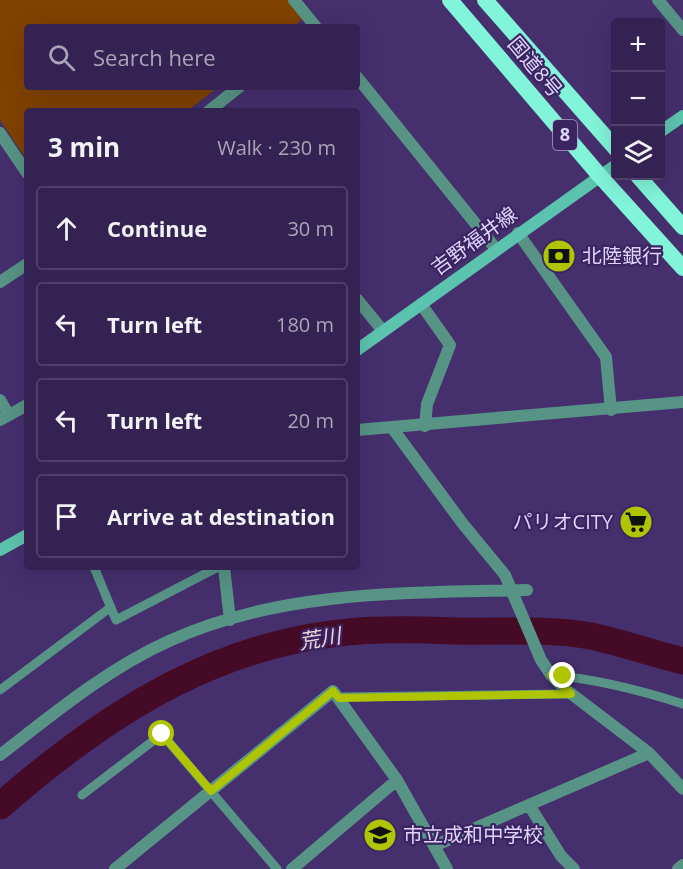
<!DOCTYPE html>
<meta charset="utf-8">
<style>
:root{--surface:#342352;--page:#3c2b59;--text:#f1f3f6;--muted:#a9a4b8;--line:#4e4069}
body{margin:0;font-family:"Open Sans","Noto Sans JP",sans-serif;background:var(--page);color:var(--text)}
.controls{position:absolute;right:18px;top:18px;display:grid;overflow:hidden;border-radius:6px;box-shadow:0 6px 24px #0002}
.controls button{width:54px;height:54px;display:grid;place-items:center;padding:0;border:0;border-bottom:2px solid var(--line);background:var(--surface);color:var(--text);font:30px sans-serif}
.stop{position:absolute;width:18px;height:18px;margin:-14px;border:4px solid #b0c502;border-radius:50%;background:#fff}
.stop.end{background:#b0c502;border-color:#fff;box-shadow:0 2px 6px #0008}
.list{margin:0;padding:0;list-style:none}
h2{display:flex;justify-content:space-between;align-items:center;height:78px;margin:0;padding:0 24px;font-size:26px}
h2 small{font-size:20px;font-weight:400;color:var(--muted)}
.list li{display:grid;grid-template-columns:39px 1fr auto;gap:18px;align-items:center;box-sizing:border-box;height:84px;margin:0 12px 12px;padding:0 12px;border:2px solid var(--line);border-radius:6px}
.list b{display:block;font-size:22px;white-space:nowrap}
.list em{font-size:20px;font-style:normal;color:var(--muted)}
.icon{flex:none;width:33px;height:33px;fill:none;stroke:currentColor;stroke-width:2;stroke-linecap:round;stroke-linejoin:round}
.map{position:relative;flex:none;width:683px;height:869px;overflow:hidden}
.search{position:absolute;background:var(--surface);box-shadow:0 6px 24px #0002;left:24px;top:24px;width:336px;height:66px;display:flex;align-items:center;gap:15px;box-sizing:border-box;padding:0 21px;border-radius:6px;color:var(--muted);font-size:22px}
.panel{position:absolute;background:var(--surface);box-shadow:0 6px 24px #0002;left:24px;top:108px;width:336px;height:462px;border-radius:6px}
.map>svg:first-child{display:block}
</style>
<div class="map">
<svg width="683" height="869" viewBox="0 0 683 869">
<rect width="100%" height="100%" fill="#452f6d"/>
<!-- green -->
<path fill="#7f4201" d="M0,0H287L302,19L293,27H27V87H218L187,111H27V160L0,120Z"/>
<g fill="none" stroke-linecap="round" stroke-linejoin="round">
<!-- river -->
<path stroke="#450b26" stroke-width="27" d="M0,806C111,709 230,633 383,630C407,629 431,630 455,631C499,632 547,628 591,636C622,643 652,653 683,661"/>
<!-- service -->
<path stroke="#579486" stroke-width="9" d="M94,567L116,620L218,567
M551,675C596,679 640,690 683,704
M0,690L111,607
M339,697L571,694
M82,795L162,734L277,869"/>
<!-- minor -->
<path stroke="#579486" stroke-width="12" d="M294,0L316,27
M658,0L683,30
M357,77L496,249
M209,111L239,87
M518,233L606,357L611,410
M0,282L27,264
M357,299L383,331
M421,304L450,345L427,404L425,426
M0,400L9,415
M0,420L27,405
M393,429L463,524L505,575L541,660L551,675L565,689L649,753L683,789
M224,567L230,620
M0,755C53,714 107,669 169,641C280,590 408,593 527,590
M529,805L561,856L574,869
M434,846L649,753
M115,869L333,691L397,780L447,869
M292,869L397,780
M678,869L683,865"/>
<!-- tertiary -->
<path stroke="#579486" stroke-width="12" d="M0,133L27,173
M357,430L683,402"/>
<!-- secondary -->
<path stroke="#5cc4ae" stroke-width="12" d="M660,132L683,116
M357,350L616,165
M0,550L27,535"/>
<!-- trunk -->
<path stroke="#81f4da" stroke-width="16" d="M450,0L600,176L683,268
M485,0L616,149
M638,176L683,227"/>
</g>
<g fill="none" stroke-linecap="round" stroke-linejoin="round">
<!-- route -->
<path stroke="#b0c502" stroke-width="8" d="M162,734L211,791L333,691L339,698L571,694L551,675L563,676"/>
</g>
<!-- icons -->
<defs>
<symbol id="bank-disc" viewBox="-11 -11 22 22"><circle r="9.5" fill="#b0c502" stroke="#3a2461"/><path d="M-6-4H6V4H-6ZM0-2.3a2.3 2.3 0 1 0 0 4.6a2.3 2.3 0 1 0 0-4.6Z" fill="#111"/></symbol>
<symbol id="supermarket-disc" viewBox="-11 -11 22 22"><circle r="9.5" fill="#b0c502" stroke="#3a2461"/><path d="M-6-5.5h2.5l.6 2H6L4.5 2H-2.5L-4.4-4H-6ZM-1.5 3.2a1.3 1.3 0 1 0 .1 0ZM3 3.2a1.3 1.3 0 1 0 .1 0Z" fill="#111"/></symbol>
<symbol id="school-disc" viewBox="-11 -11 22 22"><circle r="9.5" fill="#b0c502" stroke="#3a2461"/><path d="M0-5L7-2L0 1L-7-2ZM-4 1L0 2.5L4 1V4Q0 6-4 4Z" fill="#111"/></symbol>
</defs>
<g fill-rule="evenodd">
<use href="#bank-disc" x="540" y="237" width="38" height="38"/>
<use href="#supermarket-disc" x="617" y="503" width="38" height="38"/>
<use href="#school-disc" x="361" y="816" width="38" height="38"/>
</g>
<g text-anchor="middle" stroke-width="4.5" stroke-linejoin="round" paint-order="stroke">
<!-- shield labels -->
<rect fill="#3a2461" stroke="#aea0cc" stroke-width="1.5" x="553" y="120" width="24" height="30" rx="4.5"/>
<g font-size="18" font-weight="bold" fill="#dfd5fa">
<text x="565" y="141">8</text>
</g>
<!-- street labels -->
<g font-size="20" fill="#dfd5fa" stroke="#3a2461">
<text transform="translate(535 67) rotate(50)" y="7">国道8号</text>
<text transform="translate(474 241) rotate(-36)" y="7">吉野福井線</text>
</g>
<!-- poi labels -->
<g font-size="20" fill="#dfd5fa" stroke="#3a2461" text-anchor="start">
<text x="582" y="263">北陸銀行</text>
<text x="613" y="529" text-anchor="end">パリオCITY</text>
<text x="403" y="842">市立成和中学校</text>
</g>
<!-- water labels -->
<g font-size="21" font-style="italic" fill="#f1d2db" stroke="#3a2461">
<text transform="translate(320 639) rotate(-9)" y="7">荒川</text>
</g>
</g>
</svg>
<div class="controls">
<button>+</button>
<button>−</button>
<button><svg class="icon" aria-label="layers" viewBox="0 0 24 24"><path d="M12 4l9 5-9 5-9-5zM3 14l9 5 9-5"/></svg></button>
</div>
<div class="stop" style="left:162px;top:734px"></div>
<div class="stop end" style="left:563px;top:676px"></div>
<div class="search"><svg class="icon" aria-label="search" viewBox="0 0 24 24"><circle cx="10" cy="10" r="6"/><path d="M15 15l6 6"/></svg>Search here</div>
<section class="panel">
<h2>3 min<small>Walk · 230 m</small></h2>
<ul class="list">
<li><svg class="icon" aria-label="ahead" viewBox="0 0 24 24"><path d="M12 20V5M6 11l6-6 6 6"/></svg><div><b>Continue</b></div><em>30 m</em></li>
<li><svg class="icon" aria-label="left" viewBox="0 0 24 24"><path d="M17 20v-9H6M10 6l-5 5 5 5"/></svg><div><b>Turn left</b></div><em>180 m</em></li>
<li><svg class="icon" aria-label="left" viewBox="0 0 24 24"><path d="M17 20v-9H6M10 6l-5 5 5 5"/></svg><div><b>Turn left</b></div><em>20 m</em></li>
<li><svg class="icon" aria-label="arrive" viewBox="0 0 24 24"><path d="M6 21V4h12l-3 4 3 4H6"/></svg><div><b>Arrive at destination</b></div></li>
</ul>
</section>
</div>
